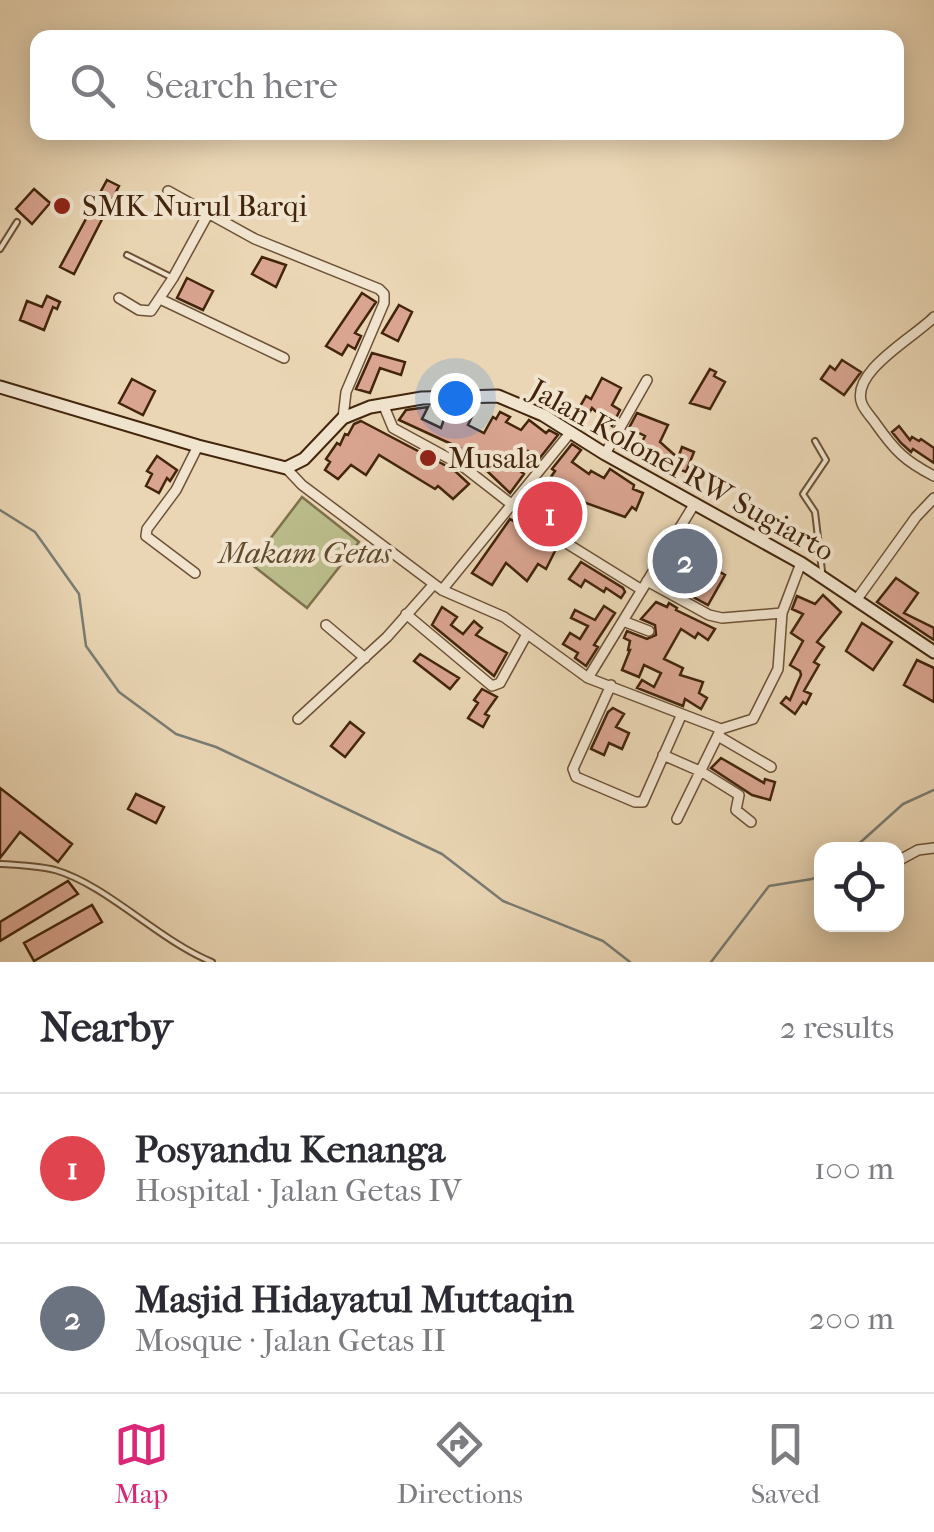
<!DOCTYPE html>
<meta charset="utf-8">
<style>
:root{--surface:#fff;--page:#f2f2f3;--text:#2b2b33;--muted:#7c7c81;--line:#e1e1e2;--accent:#db2777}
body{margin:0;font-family:"IM FELL French Canon",serif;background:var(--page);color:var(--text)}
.controls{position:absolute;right:30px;bottom:30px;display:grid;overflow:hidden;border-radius:20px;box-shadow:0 5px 25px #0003}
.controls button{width:90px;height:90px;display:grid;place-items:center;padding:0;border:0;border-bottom:2px solid var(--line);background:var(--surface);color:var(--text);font:50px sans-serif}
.you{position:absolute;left:455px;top:398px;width:35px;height:35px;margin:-25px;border:8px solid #fff;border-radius:50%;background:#1a73e8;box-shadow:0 0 0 15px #1a73e833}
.badge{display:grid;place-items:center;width:65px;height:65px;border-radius:50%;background:var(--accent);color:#fff;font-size:32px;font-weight:700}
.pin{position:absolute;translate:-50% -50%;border:5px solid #fff;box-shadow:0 2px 10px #0006}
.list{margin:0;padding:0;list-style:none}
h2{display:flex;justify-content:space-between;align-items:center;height:130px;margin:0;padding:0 40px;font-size:42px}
h2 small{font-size:32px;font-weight:400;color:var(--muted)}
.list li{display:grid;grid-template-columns:65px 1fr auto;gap:30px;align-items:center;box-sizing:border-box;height:150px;padding:0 40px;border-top:2px solid var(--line)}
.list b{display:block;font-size:38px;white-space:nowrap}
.list p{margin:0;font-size:32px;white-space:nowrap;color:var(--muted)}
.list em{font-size:32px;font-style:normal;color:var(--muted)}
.icon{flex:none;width:55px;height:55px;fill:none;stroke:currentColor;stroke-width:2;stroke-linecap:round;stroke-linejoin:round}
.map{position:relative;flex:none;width:934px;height:962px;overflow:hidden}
.search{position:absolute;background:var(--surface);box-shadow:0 5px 25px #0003;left:30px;right:30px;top:30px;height:110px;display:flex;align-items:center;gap:25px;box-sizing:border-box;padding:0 35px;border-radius:20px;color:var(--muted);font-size:38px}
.sheet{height:430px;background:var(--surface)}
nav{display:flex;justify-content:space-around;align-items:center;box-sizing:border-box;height:140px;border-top:2px solid var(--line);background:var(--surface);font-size:28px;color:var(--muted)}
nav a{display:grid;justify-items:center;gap:5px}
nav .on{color:var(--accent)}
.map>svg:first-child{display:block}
</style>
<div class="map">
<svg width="934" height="962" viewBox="0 0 934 962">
<rect width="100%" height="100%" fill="#ead6b4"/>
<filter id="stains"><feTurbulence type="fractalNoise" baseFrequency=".002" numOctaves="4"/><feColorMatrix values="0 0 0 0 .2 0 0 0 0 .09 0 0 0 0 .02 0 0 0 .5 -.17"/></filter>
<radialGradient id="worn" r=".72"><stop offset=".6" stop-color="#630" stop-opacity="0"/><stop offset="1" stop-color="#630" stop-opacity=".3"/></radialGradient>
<!-- green -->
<path fill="#babd8b" stroke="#7e714c" stroke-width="2.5" d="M302,497L359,542L307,608L251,564Z"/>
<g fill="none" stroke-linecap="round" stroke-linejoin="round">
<!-- stream -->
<path stroke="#797c74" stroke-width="2.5" d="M0,510L35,532L79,594L86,646L119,692L176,734L216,747L442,854L503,901L603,941L630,962
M853,849L903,804L934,790
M711,962L769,886L812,879L822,874"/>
</g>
<!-- building -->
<path fill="#d9a490" stroke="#42250c" stroke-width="2.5" d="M107,180L119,186L74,274L60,267Z
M34,189L50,203L32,224L16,209Z
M262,257L286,265L276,287L252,274Z
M187,278L213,291L203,310L177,298Z
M362,293L376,302L355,333L361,336L355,349L348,345L342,355L326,346Z
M47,296L60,302L57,309L53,307L44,330L20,320L27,301L42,307Z
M399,305L412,312L398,341L382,333Z
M372,353L405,362L401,375L380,368L370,393L356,389Z
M842,360L861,372L844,395L821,379L830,366L835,370Z
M710,369L716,372L714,376L725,382L710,409L690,403Z
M602,378L621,388L612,405L620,410L612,426L592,408L582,426L572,420L586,396L591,399Z
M132,379L155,391L143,415L119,403Z
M465,406H477L468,425L484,433L493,417L496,419L500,412L510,417L506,422L521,430L529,420L546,433L549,430L558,435L539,459L528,451L515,467L524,474L510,493L485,469L491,461L473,451L469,458L458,453L460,448L399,420L406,410L428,407L422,419L441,428L448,407L462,411Z
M637,413L668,425L660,442L678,458L682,447L694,452L686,472L665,464L660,469L654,464L657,460L638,450L645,436L629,428Z
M361,421L454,470L469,484L453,499L438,486L435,489L379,455L366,475L351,465L338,479L325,470L330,462L326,459L337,443L340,445L345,434L348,435L354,424Z
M899,426L910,440L912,437L919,441L921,439L934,448V463L913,449L911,452L901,443L892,432Z
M572,444L581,450L572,462L589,474L591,471L604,478L610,469L634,485L633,489L643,493L636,510L632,507L625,517L561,494L559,497L565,501L552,520L532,504L555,471L552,469Z
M157,456L177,470L170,481L167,478L159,493L146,486L152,474L147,471Z
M510,519L557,547L546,569L538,564L527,581L506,563L492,585L472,573Z
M581,562L623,588L625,592L621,598L606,588L604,592L585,580L581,587L569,579Z
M713,568L725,575L708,605L686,593L695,578L702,585Z
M896,578L918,593L904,613L934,628V640L877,602Z
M823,595L841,612L817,642L824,647L814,662L819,665L804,691L811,694L806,704L803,702L795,714L781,703L786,697L790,700L801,675L800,671L790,665L803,641L791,633L803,614L792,609L797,596L815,604Z
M656,602L667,607L669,603L677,608L676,610L715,629L708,640L698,633L695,638L681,629L664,659L683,668L680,675L703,682L699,693L707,698L701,709L685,699L683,706L637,688L642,680L654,687L661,673L644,665L639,677L622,670L630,650H628L630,641L624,638L627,631L647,639L656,635L655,625L641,619Z
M604,606L615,613L594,645L598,647L586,666L575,658L578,653L563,644L570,633L580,639L588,626L571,618L575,610L595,620Z
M442,607L457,617L451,625L463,634L474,621L482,628L476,635L507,653L494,676L432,625Z
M862,623L892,642L873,670L846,651Z
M420,654L459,678L450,689L414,661Z
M917,660L934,668V702L904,685Z
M482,689L497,697L485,714L489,716L483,727L468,718L478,703L474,700Z
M613,708L624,714L616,727L629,733L622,749L609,743L604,755L591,749L608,712Z
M350,722L364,733L345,757L331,746Z
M721,758L764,783L765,779L775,782L770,800L752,795L711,768Z
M0,788L72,844L58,862L20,832L0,858Z
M136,794L164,807L156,823L128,809Z
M68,881L78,894L0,941V922Z
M92,905L102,922L34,961L24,943Z"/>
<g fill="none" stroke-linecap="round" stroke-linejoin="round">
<defs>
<path id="lane" d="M0,249L17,222
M127,255L173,278
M815,441L826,460L803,494L815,512L822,571
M0,864C18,865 38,866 55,870C107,885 158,940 212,962"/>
<path id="street" d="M168,191L255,239L379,289L384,294V303L346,392L343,418
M119,298L139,310L151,311L173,278L208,214
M160,299L284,358
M934,317C915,337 849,372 862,404C865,411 872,418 876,424C895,451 905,461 934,476
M383,404L393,428L461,465L542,528L642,590
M605,454L647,380
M286,468L302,485L442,590L504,617L588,678L721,729
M195,573L146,536L147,529L176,490L198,446
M647,581L709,615L722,618L782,613
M442,590L570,433
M857,599L916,517L934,498
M406,614L492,686L500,683L527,634
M623,621L649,631
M326,625L365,658
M588,678L695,503
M611,685L573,769L576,777L635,802H643L681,716
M298,719L387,637L434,584
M721,729L753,719L778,669L782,613L801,563
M718,736L771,767
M663,755L702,772L739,795L736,810L751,822
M677,819L721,729
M896,862L918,850L934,848"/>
<path id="secondary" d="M0,387L198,446L286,468L304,459L343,418L370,407L422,398L498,396L543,415L605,454L801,563L934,652"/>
</defs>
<!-- lane casing -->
<use href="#lane" stroke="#6c5136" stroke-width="8"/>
<!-- street casing -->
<use href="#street" stroke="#6c5136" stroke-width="12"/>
<!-- secondary casing -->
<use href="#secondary" stroke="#42250c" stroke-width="15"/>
<!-- lane -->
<use href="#lane" stroke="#f1e4ce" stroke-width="4"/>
<!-- street -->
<use href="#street" stroke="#f1e4ce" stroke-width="9"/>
<!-- secondary -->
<use href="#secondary" stroke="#f1e4ce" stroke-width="11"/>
</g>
<!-- markers -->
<g fill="#8f2418" stroke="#f1e4ce" stroke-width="4">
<circle cx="62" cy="206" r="10"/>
<circle cx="428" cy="458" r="10"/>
</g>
<g text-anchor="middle" stroke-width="8" stroke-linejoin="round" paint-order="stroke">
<!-- poi labels -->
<g font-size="30" fill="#42250c" stroke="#f1e4ce" text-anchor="start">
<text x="82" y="216">SMK Nurul Barqi</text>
<text x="448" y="468">Musala</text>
</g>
<!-- street labels -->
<g font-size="30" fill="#42250c" stroke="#f1e4ce">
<text transform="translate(682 470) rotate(29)" y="10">Jalan Kolonel RW Sugiarto</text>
</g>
<!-- park labels -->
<g font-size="30" font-style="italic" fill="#604b2c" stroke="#f1e4ce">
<text x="305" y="563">Makam Getas</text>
</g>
</g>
<rect width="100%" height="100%" filter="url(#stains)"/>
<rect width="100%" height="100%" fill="url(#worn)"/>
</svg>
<div class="controls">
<button><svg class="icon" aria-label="locate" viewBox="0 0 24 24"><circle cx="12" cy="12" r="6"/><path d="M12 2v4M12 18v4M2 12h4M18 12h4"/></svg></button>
</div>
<div class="you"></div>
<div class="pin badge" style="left:550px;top:514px;background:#e0444e">1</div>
<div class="pin badge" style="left:685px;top:561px;background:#6b7280">2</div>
<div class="search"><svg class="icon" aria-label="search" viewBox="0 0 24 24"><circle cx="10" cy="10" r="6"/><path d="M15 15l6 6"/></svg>Search here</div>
</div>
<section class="sheet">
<h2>Nearby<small>2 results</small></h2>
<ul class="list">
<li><span class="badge" style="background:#e0444e">1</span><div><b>Posyandu Kenanga</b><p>Hospital · Jalan Getas IV</p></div><em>100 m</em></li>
<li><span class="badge" style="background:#6b7280">2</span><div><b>Masjid Hidayatul Muttaqin</b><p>Mosque · Jalan Getas II</p></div><em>200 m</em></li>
</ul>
</section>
<nav>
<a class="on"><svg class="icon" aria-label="map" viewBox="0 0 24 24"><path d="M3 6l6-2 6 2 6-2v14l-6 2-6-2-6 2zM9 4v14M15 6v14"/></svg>Map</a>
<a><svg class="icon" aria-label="directions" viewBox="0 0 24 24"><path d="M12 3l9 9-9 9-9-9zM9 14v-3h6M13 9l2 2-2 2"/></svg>Directions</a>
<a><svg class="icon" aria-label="saved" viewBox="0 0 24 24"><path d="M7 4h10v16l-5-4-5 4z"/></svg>Saved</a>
</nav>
